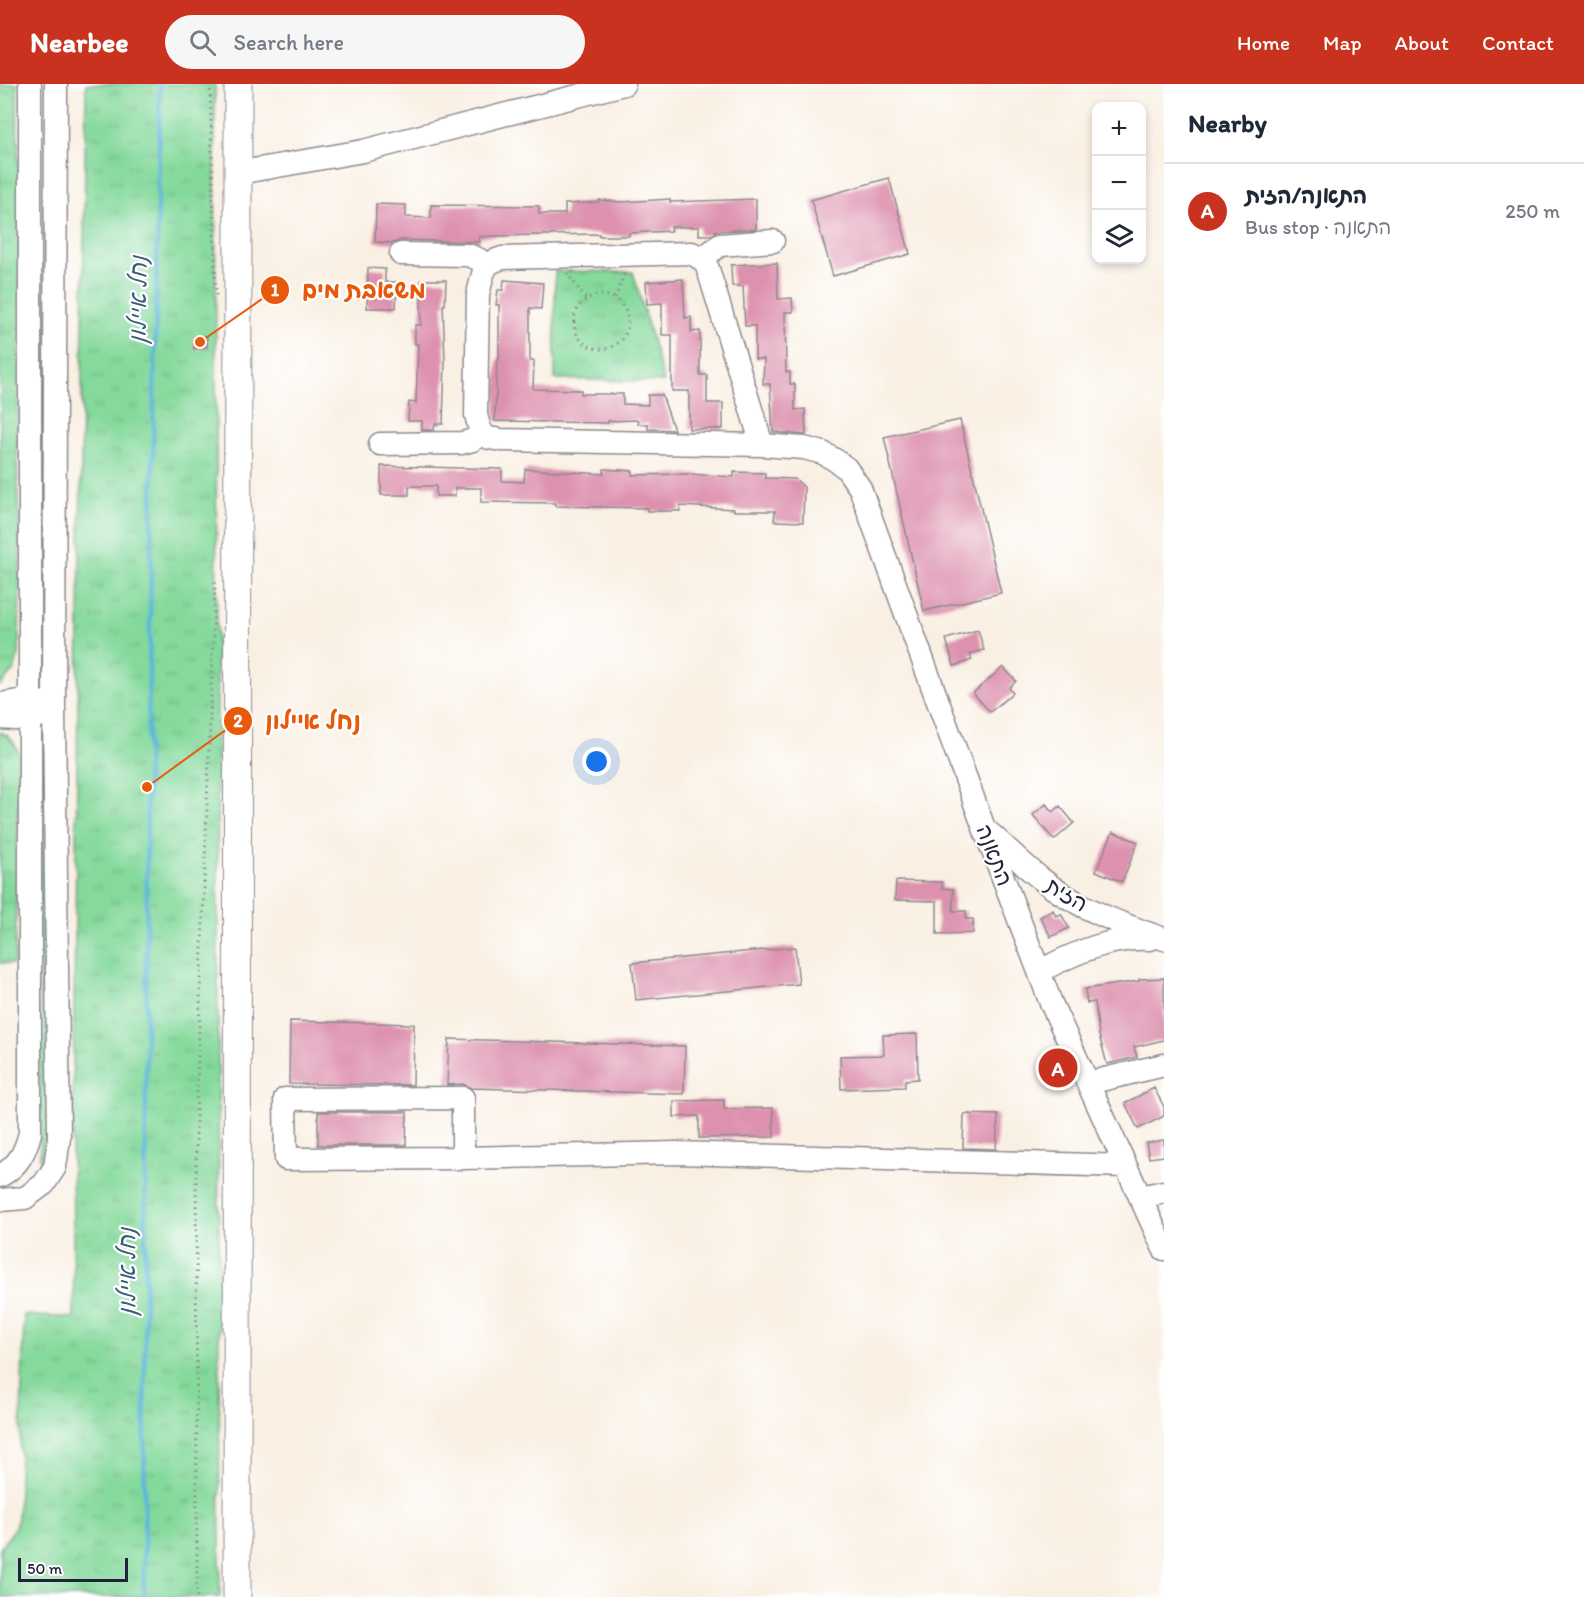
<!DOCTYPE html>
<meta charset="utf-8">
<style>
:root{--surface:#fff;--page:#f6f6f7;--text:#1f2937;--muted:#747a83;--line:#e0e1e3;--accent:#c8321e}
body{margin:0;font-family:Itim,"Playpen Sans Hebrew",sans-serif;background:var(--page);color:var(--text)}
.controls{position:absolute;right:18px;top:18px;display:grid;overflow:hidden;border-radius:12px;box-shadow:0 3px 9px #0003}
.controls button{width:54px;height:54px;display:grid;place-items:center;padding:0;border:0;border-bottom:2px solid var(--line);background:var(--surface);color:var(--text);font:30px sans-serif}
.scale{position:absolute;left:18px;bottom:15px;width:110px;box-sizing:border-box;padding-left:6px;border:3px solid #22223b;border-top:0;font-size:16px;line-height:21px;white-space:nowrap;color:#22223b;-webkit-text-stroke:4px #fff;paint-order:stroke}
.you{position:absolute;left:597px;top:678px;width:21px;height:21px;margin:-15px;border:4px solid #fff;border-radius:50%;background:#1a73e8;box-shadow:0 0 0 9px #1a73e833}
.badge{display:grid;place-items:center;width:39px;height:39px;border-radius:50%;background:var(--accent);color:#fff;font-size:20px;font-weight:700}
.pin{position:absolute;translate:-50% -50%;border:3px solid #fff;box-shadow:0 2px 6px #0006}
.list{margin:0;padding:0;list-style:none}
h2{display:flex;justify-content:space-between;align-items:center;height:78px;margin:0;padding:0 24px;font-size:26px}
h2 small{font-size:20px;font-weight:400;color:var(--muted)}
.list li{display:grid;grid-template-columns:39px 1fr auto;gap:18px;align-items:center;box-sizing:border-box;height:96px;padding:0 24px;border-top:2px solid var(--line)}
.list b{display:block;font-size:22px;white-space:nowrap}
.list p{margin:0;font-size:20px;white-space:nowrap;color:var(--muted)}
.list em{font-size:20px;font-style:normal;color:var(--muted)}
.icon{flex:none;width:33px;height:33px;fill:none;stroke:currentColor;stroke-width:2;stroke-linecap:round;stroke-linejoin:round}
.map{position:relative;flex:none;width:1164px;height:1513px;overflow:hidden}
header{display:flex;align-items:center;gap:36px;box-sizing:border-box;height:84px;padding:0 30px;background:var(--accent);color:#fff}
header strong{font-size:28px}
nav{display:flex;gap:33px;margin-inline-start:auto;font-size:21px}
.search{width:420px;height:54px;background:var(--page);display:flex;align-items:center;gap:15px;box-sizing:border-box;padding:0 21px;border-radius:33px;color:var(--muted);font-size:22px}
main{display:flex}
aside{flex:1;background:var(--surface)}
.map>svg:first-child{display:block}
</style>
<header>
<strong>Nearbee</strong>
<div class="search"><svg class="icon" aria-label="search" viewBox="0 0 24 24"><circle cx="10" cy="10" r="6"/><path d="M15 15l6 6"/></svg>Search here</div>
<nav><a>Home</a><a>Map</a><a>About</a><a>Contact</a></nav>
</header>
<main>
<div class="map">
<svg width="1164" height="1513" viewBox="0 0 1164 1513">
<defs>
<pattern id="grass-tufts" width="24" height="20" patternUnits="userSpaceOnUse" patternTransform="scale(1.5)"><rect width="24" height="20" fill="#84d99b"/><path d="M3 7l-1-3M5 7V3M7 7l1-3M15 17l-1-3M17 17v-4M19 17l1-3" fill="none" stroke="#72ba86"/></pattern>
</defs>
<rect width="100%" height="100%" fill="#fff"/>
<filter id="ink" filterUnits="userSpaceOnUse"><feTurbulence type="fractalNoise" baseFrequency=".0167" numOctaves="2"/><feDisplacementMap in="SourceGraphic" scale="12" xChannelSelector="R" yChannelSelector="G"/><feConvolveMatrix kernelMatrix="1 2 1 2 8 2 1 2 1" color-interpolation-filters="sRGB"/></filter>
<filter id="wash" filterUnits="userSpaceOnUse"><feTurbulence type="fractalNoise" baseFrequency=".008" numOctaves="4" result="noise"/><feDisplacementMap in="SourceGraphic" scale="24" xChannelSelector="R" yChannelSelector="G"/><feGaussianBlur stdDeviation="1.35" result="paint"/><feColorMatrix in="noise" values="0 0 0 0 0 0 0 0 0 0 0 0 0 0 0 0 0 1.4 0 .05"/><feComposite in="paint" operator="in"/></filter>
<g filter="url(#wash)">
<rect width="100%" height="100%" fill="#f9f0e3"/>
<!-- grass -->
<path fill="url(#grass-tufts)" stroke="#537e6b" stroke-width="1.5" d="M0,0H17L20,210L17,372L20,480L19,570L14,586L0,602Z
M86,0H215L220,1513H0V1465L14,1445L18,1434L24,1231L74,1234L72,1071Z
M555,187L633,188L664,298L555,295Z
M0,648C11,652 15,660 19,670L15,880L0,879Z
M39,648L42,651L43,767L48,793V1063L40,1087Z"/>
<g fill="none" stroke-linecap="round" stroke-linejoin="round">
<!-- stream -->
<path stroke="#5db5da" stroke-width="4.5" d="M144,1513L147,703L160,0"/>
</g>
<g id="blocks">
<!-- building -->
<path fill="#dd91ae" d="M889,94L910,170L833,192L811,116Z
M670,115V118L756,115V145L715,147L716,149L711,151H699V143H671L672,147L629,149V152H599V150L494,152L479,153L480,158L401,156L394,159L375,158L376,120L406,121V133L431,134V121L539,122V130H565V120L599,118V116L622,118Z
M777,179L778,215L792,214L793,228H785L786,288H790V300H795V326L805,325L806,351L773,348L770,300H763L764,275H755V242H745L743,202H732L731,181Z
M368,184L385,185V198H397L396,224H367Z
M683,195L685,234L691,233V248L700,247V291H707V319H723V345H689V307H672V251H662V219L647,220L646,198Z
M421,196H446L445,221H443L445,278L443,340H435L434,346H422V337H408L409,318L416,319L418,260H415V241H421Z
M504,196L543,199L541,225L530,224V277H534L533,305L581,306V310H623V320L648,321V311H662L674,346L648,345V340H638V336L608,337V339L495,337L497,276H499V221H496L498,206H503Z
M207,252V263L194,265V253Z
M960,336L1001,509L924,527L884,353Z
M381,382L502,385V397L524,398L525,385L604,390V385L633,387L632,391L689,390L734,393V388L765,389V394L795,395L804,403L803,438L774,437L775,427H734V425L680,422V427H647V424L555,422V419L481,418V404H455V412H436V402H409V411H381Z
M978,546L984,566L970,570L972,576L954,582L946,555Z
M1003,583L1016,597L1009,604L1013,609L990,628L973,609Z
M1046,720L1053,728L1060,722L1074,739L1054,756L1033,731Z
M1113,748L1138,758L1122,798L1096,787Z
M896,797L942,798V804L953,805V827H966V835H973V849L937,850V817L895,816Z
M1053,826L1056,832L1061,830L1069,844L1051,853L1040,833Z
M795,863L799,900L636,916L632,879Z
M1164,894V956L1134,963L1137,973L1107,980L1099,951L1095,918L1087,919L1085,905L1139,897V895Z
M290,937L414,940L413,1001L289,1000Z
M917,950L918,995L905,996V1003L841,1005L840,972L884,971L883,951Z
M449,955L685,962L684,1010L471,1004L463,1000L447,1001Z
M1154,1004L1164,1023V1032L1138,1045L1125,1019Z
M724,1016V1025L773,1024L774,1053L699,1054V1032L674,1033V1017Z
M318,1028H407L406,1061H318Z
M964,1030L998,1031L996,1065L963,1064Z
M1164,1056V1072L1149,1074L1146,1059Z"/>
</g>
</g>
<g filter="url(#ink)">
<use href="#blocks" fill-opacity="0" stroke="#8e898f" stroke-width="1.5"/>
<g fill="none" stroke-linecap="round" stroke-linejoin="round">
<defs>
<path id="minor" d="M237,89L363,67L624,0
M401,170L468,171L478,175L487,181L494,177L502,174L692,169L704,177L708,185L762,361
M701,175L720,161L773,157
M481,349L476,331L478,210L483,190L487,181
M380,360L462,359L473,356L481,349L489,354L501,356L762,361L804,364L823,369L835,376L846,384L860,404L984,744L1051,919L1164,1165
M0,620L31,615L44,620
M0,634L31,636L44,629
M988,748C1006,763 1022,780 1040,794C1075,823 1121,840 1164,855
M1040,887C1074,869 1110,853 1150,855
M1088,999L1164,981
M463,1014V1074L286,1075L285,1015Z
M463,1074L676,1069L1126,1082
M0,1092C18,1082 25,1069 30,1049V0
M1140,1113L1164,1108
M0,1116L25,1114L44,1100L55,1083L59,1054L54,623L56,0"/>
<path id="major" d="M237,1513L238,0"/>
</defs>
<!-- minor casing -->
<use href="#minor" stroke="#8e898f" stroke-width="25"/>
<!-- major casing -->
<use href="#major" stroke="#8e898f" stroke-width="29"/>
<!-- path -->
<path stroke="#8e898f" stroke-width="3" stroke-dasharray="1.5 4.5" stroke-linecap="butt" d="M210,0L216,214
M567,189L586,215
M574 238a27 27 0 1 1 54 0a27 27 0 1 1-54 0Z
M615,214L625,188
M197,1513L196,1032L215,497"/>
<!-- minor -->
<use href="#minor" stroke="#fff" stroke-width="22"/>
<!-- major -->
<use href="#major" stroke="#fff" stroke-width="27"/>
</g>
</g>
<g text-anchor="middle" stroke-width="4.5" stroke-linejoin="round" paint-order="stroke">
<!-- street labels -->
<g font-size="22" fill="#22223b" stroke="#fff">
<text transform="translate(995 771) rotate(69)" y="8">התאנה</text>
<text transform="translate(1067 810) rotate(31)" y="8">הזית</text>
</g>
<!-- water labels -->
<g font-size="24" font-style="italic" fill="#3a5d7b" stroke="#fff">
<text transform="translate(138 216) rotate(-89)" y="8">נחל איילון</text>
<text transform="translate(127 1188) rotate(-90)" y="8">נחל איילון</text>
</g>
</g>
<!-- callouts -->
<path fill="none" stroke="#e8590c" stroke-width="2" d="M200 258L275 206M147 703L238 637"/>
<g fill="#e8590c" stroke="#fff" stroke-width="2">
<circle cx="200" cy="258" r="6"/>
<circle cx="147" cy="703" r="6"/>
<circle cx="275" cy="206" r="15"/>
<circle cx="238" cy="637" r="15"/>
</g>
<g font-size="18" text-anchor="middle" font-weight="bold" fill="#fff">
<text x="275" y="212">1</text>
<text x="238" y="643">2</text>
</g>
<g font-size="24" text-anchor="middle" font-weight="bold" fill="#e8590c" stroke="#fff" stroke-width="4.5" stroke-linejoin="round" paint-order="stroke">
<text x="364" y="214">משאבת מים</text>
<text x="313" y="645">נחל איילון</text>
</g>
</svg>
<div class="controls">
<button>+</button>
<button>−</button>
<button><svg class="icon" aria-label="layers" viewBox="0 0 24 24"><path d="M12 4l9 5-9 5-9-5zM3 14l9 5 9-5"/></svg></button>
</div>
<div class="scale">50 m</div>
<div class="you"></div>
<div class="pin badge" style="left:1058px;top:984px">A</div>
</div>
<aside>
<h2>Nearby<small></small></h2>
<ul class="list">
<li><span class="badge">A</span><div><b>התאנה/הזית</b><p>Bus stop · התאנה</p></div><em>250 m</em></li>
</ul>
</aside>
</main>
